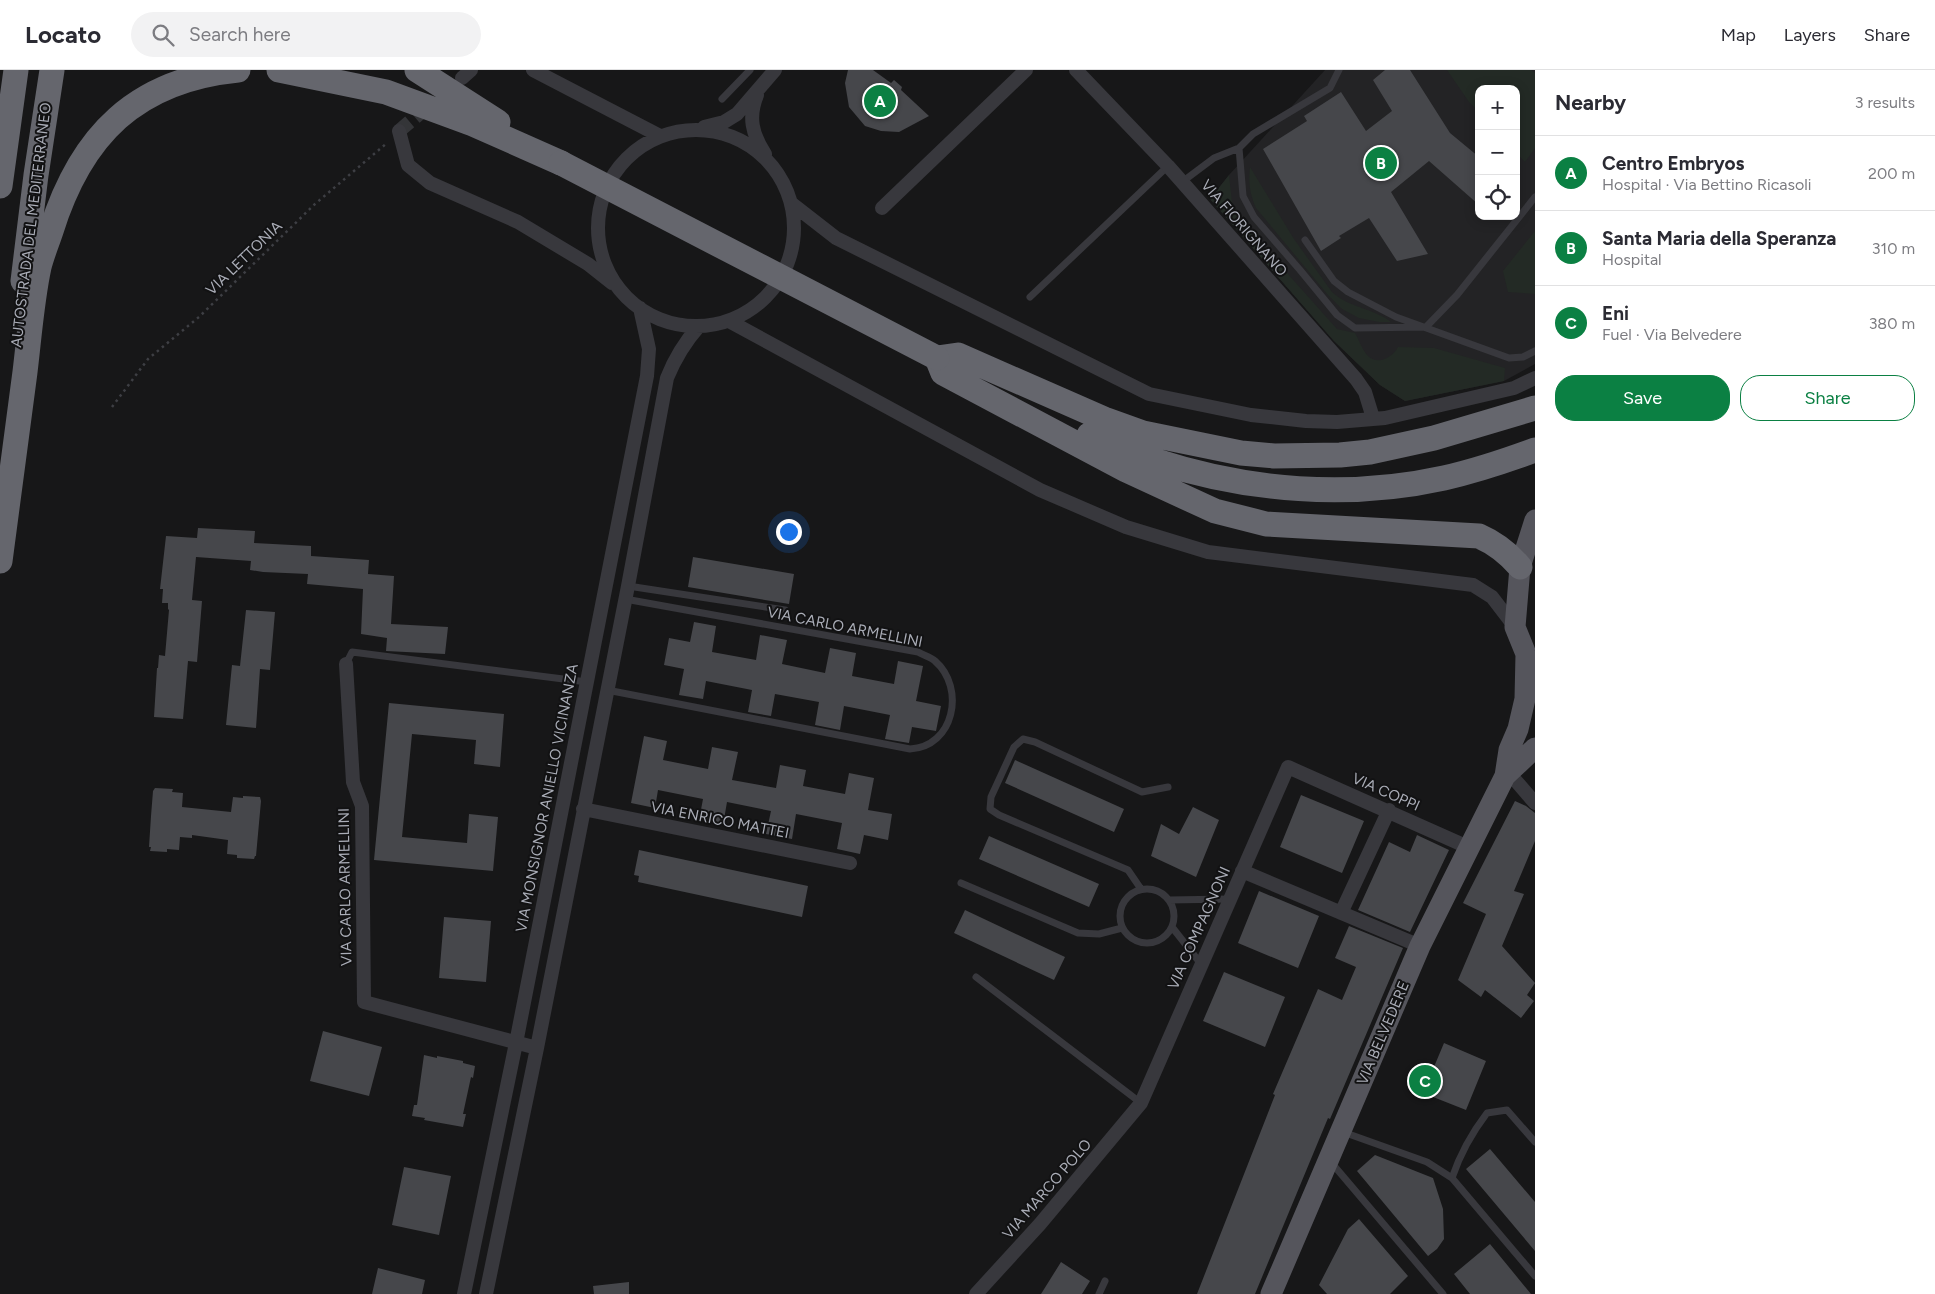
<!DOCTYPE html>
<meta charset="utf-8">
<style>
:root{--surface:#fff;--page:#f2f2f3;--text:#2b2b33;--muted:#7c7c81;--line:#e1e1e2;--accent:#0b8043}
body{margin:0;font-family:Figtree,sans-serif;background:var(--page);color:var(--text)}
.controls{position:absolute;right:15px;top:15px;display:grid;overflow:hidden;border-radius:10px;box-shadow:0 2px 12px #0003}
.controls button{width:45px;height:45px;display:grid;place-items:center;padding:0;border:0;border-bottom:1px solid var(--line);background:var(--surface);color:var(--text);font:25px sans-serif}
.you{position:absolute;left:788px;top:461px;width:18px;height:18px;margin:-12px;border:4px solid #fff;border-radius:50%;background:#1a73e8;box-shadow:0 0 0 8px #1a73e833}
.badge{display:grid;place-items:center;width:32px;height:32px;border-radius:50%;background:var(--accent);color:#fff;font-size:16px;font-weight:700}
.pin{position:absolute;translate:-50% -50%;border:2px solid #fff;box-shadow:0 1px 5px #0006}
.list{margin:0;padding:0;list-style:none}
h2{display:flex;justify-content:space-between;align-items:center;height:65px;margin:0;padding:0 20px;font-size:21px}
h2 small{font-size:16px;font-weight:400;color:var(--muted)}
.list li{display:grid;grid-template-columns:32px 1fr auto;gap:15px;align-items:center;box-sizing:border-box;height:75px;padding:0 20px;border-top:1px solid var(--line)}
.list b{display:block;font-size:19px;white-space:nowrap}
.list p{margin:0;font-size:16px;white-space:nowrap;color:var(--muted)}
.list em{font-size:16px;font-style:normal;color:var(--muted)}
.actions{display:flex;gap:10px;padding:15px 20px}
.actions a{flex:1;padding:11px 0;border:1px solid var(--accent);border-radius:20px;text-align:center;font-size:18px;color:var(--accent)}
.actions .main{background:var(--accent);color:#fff}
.icon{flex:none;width:28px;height:28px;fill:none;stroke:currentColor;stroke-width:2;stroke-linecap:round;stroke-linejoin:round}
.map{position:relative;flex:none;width:1535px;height:1224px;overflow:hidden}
header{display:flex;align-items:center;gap:30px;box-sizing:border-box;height:70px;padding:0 25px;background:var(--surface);border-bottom:1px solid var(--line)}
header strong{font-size:24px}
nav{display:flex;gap:28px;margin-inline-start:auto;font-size:18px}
.search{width:350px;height:45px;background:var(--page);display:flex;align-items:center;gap:12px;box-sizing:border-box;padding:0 18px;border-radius:28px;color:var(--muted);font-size:19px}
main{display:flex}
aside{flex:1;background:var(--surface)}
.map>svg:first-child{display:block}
</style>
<header>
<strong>Locato</strong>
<div class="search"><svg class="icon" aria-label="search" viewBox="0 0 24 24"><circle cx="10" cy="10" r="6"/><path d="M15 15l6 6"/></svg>Search here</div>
<nav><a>Map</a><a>Layers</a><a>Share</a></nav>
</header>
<main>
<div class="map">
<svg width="1535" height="1224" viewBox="0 0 1535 1224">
<rect width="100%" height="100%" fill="#171718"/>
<!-- built -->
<path fill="#232325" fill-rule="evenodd" d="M1325,0H1535V294L1504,311L1405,331L1380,315L1334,271L1210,129L1229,105ZM1479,19H1516V146H1479Z"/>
<!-- green -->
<path fill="#232a25" d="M1447,0H1531L1535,3V78L1525,92L1516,83V19H1479V42L1469,32Z
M1250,97L1294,169L1332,222C1349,238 1373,238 1391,252H1379L1359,248L1342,239L1328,225L1256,138C1250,124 1248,113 1250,97Z
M1229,105L1232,132L1246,157L1337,259L1355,263C1359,270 1362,279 1367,285C1377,296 1392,288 1398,277L1434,278L1505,298L1504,311L1405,331L1380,315L1334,271L1210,129Z
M1535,161V224L1508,222L1503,201Z"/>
<!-- building -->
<path fill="#46474b" d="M848,0H873L891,13L894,10L902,17L901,20L929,46L899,62L881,61L865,56L849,37L845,13Z
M1385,0H1410L1450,63L1479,87V135L1429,91L1391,122L1428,184L1397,191L1369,148L1339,166L1341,168L1321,181L1263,79L1307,51L1304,46L1341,22L1366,61L1392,41L1373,10Z
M198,458L255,461L254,473L311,476V486L369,490L368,504L394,506L391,554L448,557L445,584L386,581L387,568L361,564L363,519L307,514L308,504L263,502L250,500L251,491L196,487L192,530L202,531L197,592L188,591L183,649L154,647L157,598H158L159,585L165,586L169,540L168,539V533H162L163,519H160L166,466L197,468Z
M693,487L794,504L789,534L688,517Z
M246,540L275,542L270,600L260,599L256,658L226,655L232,595L240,596Z
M694,552L716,556L712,582L756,590L760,565L787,570L782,594L825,603L830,578L856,583L852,606L894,614L898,591L923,596L916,631L941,636L936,661L912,657L909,673L885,669L890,645L844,636L840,660L815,655L819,632L775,624L771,646L748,642L752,620L706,611L703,629L679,625L684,599L664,595L669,568L690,572Z
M389,633L504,644L500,697L474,694L476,670L412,664L402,767L467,773L469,744L498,747L493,801L374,790Z
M644,666L667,671L663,690L708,699L712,677L738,682L732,710L776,718L780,695L806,700L803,716L845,724L849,703L874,708L868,740L892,744L888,770L864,765L860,784L837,779L842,753L796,744L792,769L766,764L771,741L727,732L723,755L699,750L703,729L658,720L655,738L631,733Z
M1015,690L1124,739L1114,762L1005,713Z
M155,718L173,719L172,722L183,723L182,737L231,742L233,727L243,728V726L260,727L261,731L256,786H255L254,789L237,788V785L227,784L228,770L192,765V768L180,767L179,780L167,779V782L150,781L151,777H149L151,746L153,721Z
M1301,725L1364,751L1342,803L1280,777Z
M1515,731L1526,736L1535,743V771L1514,821L1524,824L1502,876L1535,913L1527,925L1534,931L1521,948L1485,920L1481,927L1458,910L1486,844L1463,833Z
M1193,737L1219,750L1196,807L1151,786L1161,754L1179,764Z
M1417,765L1449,780L1410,862L1358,840L1389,772L1410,782Z
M989,766L1099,814L1089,837L979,789Z
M639,780L808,816L802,847L638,812L639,806L634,805Z
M1259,821L1319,846L1298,898L1238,873Z
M965,840L1065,887L1054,910L954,863Z
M444,847L491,851L486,912L439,908Z
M1349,856L1403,878L1330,1049L1328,1048L1255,1224H1197L1275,1025L1273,1024L1318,919L1342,930L1356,897L1335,888Z
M1224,902L1285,927L1265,977L1203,951Z
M323,961L382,977L369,1026L310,1011Z
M1444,973L1486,991L1466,1040L1423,1023Z
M424,985L437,988V986L463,991V993L475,996L473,1008L471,1007L463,1044H466L463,1057L424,1050L425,1048L412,1046L414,1035H417Z
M1490,1079L1535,1132V1181L1466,1099Z
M1375,1085L1433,1108L1443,1139L1444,1169L1437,1179L1428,1186L1357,1101Z
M404,1097L451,1106L439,1165L392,1155Z
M1359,1149L1408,1206L1390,1224H1327L1319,1215L1348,1159Z
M1490,1174L1531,1224H1470L1454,1204Z
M1061,1192L1090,1211L1082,1224H1041Z
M378,1198L425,1210L422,1224H372Z
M629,1212V1224H594L593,1216Z"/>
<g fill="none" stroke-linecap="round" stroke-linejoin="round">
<!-- street-tunnel -->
<path stroke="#343538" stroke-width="14" stroke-dasharray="14 7" stroke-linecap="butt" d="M399,61L431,34"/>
<!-- path -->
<path stroke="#3e3f44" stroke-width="2.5" stroke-dasharray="2.5 4" stroke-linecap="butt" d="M112,337L148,289L199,247L315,134L387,73"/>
<!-- lane -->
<path stroke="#38383d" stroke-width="7" d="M722,29L750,0
M1239,78L1253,64L1330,18L1339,0
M1182,112L1214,88L1239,78L1243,126L1254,147L1300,200L1337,245L1355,258L1426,257L1457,225L1535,127
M1305,170L1334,211L1348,222L1396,247L1509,288L1523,287L1535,281
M1030,227L1168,96
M628,516L785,540
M346,594L352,582L587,612
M607,620L910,679C954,677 966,618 935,591C931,587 923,585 918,582L625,529
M961,813L1078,863L1099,864L1122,858
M1120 846a27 27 0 1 1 54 0a27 27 0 1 1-54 0Z
M1141,819L1128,800L999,745L990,739L991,727L1014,677L1023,669L1035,672L1142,722L1168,717
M1169,830L1230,829
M1172,857L1201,894
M976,907L1141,1033
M1343,1062L1427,1092L1452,1108
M1535,1072L1507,1040L1487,1043C1471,1064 1460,1084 1452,1108L1535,1206
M1330,1091L1443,1224
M1099,1224L1105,1211"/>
<!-- street -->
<path stroke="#38383d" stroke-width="14" d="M533,0L660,66
M1076,0L1168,96L1356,309L1365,322L1373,348
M462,8L471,0
M757,25C748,47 752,64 765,84
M704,57L724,52L737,44L775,0
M598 158a98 98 0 1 1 196 0a98 98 0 1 1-196 0Z
M399,61L408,95L430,113L518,152L588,194L612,213
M791,133L836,168L1149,324L1251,345L1306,351L1337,352L1385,348L1514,318L1535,308
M882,138L1026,0
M729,251L1040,420L1126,457L1208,482L1473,515L1492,527L1515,557
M346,594L353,712L362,736L364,932L537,978
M1505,706L1516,711L1535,733
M583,739L850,793
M1242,801L1420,876
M1341,843L1389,740
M464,1224L516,973L647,306L649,279L640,238
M486,1224L537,978L628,516L667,308C675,288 684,273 699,256
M976,1224L1040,1154L1141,1033L1288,697L1470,778"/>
<!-- primary -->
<path stroke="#55555c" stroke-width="21" d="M1534,594L1526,584L1515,557L1520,497L1535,450
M1505,706L1535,678
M1271,1224L1420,876L1505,706L1509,680L1518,659L1525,629L1526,584"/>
<!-- highway -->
<path stroke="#65666d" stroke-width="25" d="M279,0L386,22L473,54L561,93
M417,0L498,52
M0,116L16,0
M23,211L36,105L52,0
M937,288L943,303L1126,400L1215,441L1266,454L1479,466C1495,473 1509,484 1520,497
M937,288L958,285L1104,349L1143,363L1241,383L1274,386L1340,385L1370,382L1434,368L1535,338
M1089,365C1110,376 1134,383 1156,391C1248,421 1349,429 1444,408C1475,401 1505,391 1535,380
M0,491C8,428 17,365 25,302C29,269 32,229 39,197C42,185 47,173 51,161C81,65 136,10 238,0"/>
<!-- highway-bridge -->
<path stroke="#65666d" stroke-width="25" d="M561,93L937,288"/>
</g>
<g text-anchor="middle" stroke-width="4" stroke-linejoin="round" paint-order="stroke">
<!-- street labels -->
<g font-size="15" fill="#aaadb7" stroke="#121213">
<text transform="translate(31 155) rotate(-83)" y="5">AUTOSTRADA DEL MEDITERRANEO</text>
<text transform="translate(1244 158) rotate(49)" y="5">VIA FIORIGNANO</text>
<text transform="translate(244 188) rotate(-44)" y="5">VIA LETTONIA</text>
<text transform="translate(845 557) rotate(11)" y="5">VIA CARLO ARMELLINI</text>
<text transform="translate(1386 722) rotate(24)" y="5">VIA COPPI</text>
<text transform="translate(547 728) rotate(-79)" y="5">VIA MONSIGNOR ANIELLO VICINANZA</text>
<text transform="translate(720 750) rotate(11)" y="5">VIA ENRICO MATTEI</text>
<text transform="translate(345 817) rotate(-91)" y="5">VIA CARLO ARMELLINI</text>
<text transform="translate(1199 858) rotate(-66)" y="5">VIA COMPAGNONI</text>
<text transform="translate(1383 963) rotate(-67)" y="5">VIA BELVEDERE</text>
<text transform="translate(1047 1119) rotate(-49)" y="5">VIA MARCO POLO</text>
</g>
</g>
</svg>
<div class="controls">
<button>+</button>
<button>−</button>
<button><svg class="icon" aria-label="locate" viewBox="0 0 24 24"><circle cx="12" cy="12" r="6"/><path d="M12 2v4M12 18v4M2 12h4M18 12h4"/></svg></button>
</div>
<div class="you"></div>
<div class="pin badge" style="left:880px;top:31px">A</div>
<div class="pin badge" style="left:1381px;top:93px">B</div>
<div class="pin badge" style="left:1425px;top:1011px">C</div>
</div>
<aside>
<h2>Nearby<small>3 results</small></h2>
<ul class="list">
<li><span class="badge">A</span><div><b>Centro Embryos</b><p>Hospital · Via Bettino Ricasoli</p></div><em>200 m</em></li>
<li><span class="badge">B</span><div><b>Santa Maria della Speranza</b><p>Hospital</p></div><em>310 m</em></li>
<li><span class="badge">C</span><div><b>Eni</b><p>Fuel · Via Belvedere</p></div><em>380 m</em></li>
</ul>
<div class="actions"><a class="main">Save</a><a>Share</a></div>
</aside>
</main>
